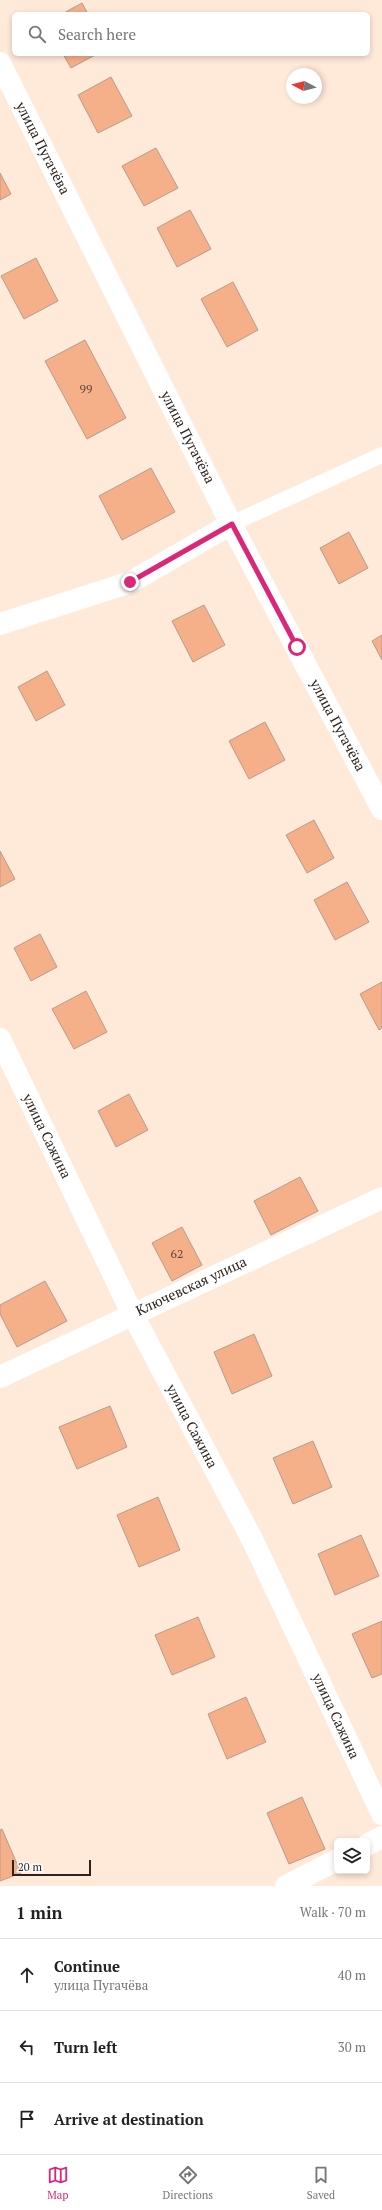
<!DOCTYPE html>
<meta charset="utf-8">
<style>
:root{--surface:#fff;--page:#f2f2f2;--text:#222;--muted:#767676;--line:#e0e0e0;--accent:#db2777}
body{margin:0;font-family:"PT Serif",serif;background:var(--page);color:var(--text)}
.controls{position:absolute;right:12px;bottom:12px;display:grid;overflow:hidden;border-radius:6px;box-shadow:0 2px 6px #0003}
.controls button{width:36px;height:36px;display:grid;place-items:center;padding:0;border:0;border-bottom:1px solid var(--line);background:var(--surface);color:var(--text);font:20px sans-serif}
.compass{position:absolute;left:286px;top:68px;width:36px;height:36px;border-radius:50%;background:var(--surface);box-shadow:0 2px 6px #0003;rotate:277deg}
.scale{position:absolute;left:12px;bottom:10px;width:79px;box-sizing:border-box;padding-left:4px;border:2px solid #2b231e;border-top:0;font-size:11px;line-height:14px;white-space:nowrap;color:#2b231e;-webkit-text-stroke:3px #fff;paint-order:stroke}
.stop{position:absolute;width:12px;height:12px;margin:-9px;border:3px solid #db2777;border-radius:50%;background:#fff}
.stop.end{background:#db2777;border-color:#fff;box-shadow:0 1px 4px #0008}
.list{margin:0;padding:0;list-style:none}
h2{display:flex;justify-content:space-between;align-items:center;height:52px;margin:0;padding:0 16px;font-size:17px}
h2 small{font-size:13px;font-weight:400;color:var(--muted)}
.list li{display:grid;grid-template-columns:26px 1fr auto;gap:12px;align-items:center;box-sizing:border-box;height:72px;padding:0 16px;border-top:1px solid var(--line)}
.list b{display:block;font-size:15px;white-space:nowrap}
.list p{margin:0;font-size:13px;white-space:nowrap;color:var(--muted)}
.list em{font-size:13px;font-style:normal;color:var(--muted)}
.icon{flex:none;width:22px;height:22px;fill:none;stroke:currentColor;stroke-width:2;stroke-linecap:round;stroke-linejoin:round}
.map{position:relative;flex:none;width:382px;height:1886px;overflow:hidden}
.search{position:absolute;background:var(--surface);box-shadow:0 2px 6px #0003;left:12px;right:12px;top:12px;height:44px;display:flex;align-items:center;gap:10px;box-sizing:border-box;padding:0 14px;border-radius:6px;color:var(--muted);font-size:15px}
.sheet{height:268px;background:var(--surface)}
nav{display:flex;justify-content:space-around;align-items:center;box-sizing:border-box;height:56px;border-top:1px solid var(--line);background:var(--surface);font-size:11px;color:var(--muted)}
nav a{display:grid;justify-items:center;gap:2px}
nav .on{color:var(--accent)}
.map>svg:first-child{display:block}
</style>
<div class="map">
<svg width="382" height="1886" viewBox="0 0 382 1886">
<rect width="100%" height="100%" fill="#ffe9d9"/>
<!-- building -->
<path fill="#f6b089" stroke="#b39c90" d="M82,3L88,14H62Z
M63,54H97L71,68Z
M111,77L132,116L98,133L78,95Z
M156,148L178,188L144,206L122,166Z
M0,173L11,194L0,200Z
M190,210L211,249L177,267L157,228Z
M36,258L58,301L24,319L1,276Z
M233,282L258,330L227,347L201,299Z
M85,340L126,418L87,439L45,361Z
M151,468L175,512L122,540L99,496Z
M349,532L368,568L339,584L320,548Z
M204,605L225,645L193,662L172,621Z
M382,635V660L372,641Z
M47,671L65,705L36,721L18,687Z
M265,722L285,760L249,779L229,741Z
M314,820L334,858L307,873L286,835Z
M0,851L15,879L0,887Z
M347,882L369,922L335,940L314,900Z
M40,934L57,967L31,981L14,948Z
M382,982V1028L379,1030L360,994Z
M86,991L107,1032L74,1049L52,1009Z
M129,1094L148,1130L116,1147L98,1111Z
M300,1177L318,1211L271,1235L254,1201Z
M182,1227L202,1265L172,1281L152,1243Z
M45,1281L67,1321L17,1347L0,1314V1305Z
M254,1334L272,1376L232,1394L214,1352Z
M110,1406L127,1447L77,1469L59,1427Z
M313,1441L332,1487L293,1504L273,1458Z
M158,1497L180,1550L139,1567L117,1515Z
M361,1535L379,1576L335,1595L318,1554Z
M198,1617L215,1657L172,1675L155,1635Z
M382,1621V1674L372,1678L352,1634Z
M246,1697L266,1742L227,1759L208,1714Z
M302,1797L325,1849L289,1864L267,1813Z
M2,1829L21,1873L0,1881V1830Z"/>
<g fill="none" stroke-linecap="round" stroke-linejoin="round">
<!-- lane -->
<path stroke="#fff" stroke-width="16" d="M231,524L382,455"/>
<!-- street -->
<path stroke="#fff" stroke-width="22" d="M0,63L231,524L382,809
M0,624L131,582L231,524
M0,1039L132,1313L252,1539L382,1814
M0,1377L382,1198
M367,1845L382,1837
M286,1886L337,1860"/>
</g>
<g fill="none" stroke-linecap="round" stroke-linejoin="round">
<!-- route -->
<path stroke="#db2777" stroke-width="5" d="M130,582L232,524L297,647"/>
</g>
<g text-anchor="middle" stroke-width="3" stroke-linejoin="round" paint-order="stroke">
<!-- number labels -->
<g font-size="12" fill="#5e4639">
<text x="86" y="393">99</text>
<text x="177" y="1258">62</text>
</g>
<!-- street labels -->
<g font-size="14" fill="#2b231e" stroke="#fff">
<text transform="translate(43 148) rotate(63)" y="5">улица Пугачёва</text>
<text transform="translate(188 437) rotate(63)" y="5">улица Пугачёва</text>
<text transform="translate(338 725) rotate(62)" y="5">улица Пугачёва</text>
<text transform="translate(47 1136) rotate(64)" y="5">улица Сажина</text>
<text transform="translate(191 1286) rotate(-25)" y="5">Ключевская улица</text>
<text transform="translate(192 1426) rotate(62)" y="5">улица Сажина</text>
<text transform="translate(336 1716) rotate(65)" y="5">улица Сажина</text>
</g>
</g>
</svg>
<div class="controls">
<button><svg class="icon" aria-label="layers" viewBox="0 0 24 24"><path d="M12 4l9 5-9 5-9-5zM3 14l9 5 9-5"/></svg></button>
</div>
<svg class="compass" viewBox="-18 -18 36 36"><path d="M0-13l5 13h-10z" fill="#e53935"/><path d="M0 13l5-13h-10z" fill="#767676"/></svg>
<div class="scale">20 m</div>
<div class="stop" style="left:297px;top:647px"></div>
<div class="stop end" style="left:130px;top:582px"></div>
<div class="search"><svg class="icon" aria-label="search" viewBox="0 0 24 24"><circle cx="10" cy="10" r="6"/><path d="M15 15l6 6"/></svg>Search here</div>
</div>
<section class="sheet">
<h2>1 min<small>Walk · 70 m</small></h2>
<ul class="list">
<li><svg class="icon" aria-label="ahead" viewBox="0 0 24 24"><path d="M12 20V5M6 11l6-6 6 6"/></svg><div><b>Continue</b><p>улица Пугачёва</p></div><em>40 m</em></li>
<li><svg class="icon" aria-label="left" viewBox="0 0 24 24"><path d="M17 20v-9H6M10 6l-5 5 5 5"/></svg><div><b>Turn left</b></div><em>30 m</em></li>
<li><svg class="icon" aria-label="arrive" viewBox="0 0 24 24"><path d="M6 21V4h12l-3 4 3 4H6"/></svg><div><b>Arrive at destination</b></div></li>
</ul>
</section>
<nav>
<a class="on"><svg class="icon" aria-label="map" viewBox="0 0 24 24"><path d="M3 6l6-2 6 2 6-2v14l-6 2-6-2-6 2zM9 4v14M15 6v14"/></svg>Map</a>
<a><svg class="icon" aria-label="directions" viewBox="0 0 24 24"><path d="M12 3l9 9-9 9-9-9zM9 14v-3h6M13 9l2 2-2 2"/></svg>Directions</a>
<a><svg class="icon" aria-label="saved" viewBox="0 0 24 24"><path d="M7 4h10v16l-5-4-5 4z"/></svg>Saved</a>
</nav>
